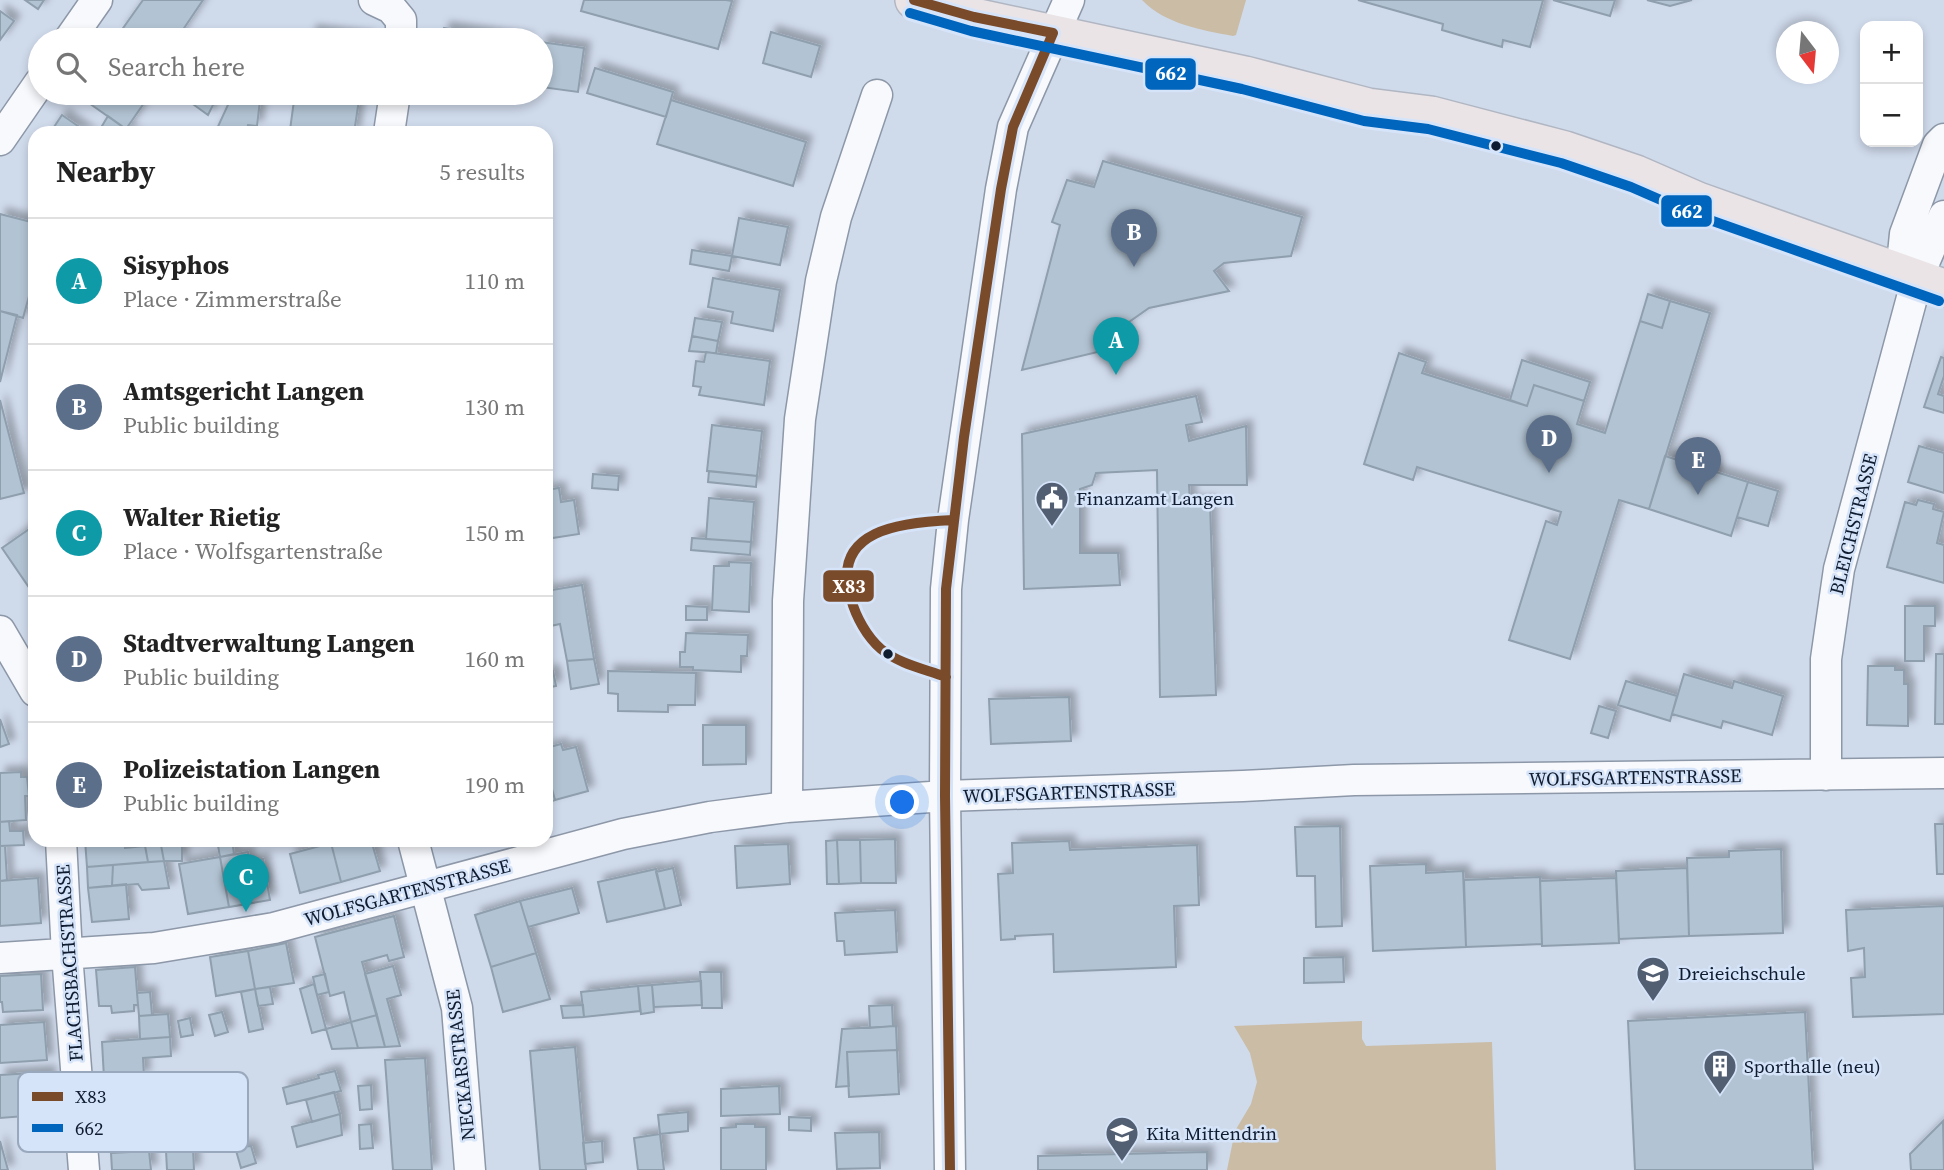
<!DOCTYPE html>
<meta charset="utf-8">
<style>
:root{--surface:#fff;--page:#f2f2f2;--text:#222;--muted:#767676;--line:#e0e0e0;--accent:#525e71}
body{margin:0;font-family:"Source Serif 4",serif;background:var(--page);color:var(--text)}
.controls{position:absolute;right:21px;top:21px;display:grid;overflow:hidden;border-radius:14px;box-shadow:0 4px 10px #0003}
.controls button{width:63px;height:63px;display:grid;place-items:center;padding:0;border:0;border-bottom:2px solid var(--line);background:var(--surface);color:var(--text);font:35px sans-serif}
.compass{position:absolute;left:1776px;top:21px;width:63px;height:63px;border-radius:50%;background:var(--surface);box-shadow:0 4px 10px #0003;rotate:164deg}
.you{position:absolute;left:903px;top:803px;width:24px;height:24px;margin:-18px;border:5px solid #fff;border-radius:50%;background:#1a73e8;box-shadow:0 0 0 10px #1a73e833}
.badge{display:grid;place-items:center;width:46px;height:46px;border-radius:50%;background:var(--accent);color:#fff;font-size:23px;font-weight:700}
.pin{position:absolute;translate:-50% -58px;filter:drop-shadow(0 2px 4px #0008)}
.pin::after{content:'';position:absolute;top:37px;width:24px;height:21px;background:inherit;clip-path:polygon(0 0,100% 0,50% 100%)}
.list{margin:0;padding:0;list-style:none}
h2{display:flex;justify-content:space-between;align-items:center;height:91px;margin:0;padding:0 28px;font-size:30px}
h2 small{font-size:23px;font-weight:400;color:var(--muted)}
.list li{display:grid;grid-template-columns:46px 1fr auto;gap:21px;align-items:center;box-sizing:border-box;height:126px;padding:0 28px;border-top:2px solid var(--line)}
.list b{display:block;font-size:26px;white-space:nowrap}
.list p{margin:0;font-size:23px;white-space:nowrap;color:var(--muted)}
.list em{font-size:23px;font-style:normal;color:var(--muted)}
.icon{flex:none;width:38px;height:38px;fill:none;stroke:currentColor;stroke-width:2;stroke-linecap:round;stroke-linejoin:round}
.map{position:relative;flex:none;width:1944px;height:1170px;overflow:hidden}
.search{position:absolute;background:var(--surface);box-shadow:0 4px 10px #0003;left:28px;top:28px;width:525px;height:77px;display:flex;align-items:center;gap:18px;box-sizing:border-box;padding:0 24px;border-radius:38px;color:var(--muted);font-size:26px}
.panel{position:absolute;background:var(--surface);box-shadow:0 4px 10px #0003;left:28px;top:126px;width:525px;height:721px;border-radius:21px}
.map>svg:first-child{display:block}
</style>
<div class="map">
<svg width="1944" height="1170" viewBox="0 0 1944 1170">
<defs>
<filter id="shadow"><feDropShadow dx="6" dy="-6" stdDeviation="3.5" flood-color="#0004"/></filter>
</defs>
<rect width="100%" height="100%" fill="#cfdaeb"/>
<!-- green -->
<path fill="#cabca5" d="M1142,0H1246L1236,35L1233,36C1201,30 1165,24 1142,0Z
M1362,1021V1039L1366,1046L1492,1042L1496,1170H1227L1235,1131L1251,1104L1257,1082L1250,1053L1234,1026Z"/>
<!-- building -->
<path fill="#b2c3d3" stroke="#8f9fad" stroke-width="2" filter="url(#shadow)" d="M25,0H44L38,9Z
M143,0H203L176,40H134L121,31Z
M584,0H726L732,1L718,49L581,11Z
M1358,0H1543L1530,47L1503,40L1502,47L1473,39L1442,30L1443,24Z
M1553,0H1615L1610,16Z
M1647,0H1692L1670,6Z
M0,11L14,21L0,40Z
M444,28L529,40H442Z
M311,31L367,38V40H310Z
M771,32L820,46L811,77L763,63Z
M541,42L584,48L578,92L541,87Z
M595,68L673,92L666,117L587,93Z
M78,93H151L126,129L76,94Z
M187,93H219L208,115L183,97Z
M295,93H360L354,133H311L290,130Z
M232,96L260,100L257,126L248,125L246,133H215Z
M671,100L806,142L793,186L657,144Z
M62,115L88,133H50Z
M108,116L126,129L133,133H112L102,126Z
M1103,161L1302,217L1291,256L1224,263L1214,271L1229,291L1149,308L1122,327L1127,345L1022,370L1060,225L1052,222L1067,180L1094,187Z
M0,214L35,223V274L23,318L0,311Z
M739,218L788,227L780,265L732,256Z
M692,250L732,256L729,271L690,264Z
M713,278L780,290L773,331L731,323L733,312L708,307Z
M1648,294L1670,301L1662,328L1640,321Z
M1670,301L1710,313L1649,509L1619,500L1570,659L1509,640L1546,521L1557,525L1561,512L1417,467L1413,480L1364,464L1399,353L1426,362L1422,373L1527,406L1534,385L1584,401L1577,424L1605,433L1640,321L1662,328Z
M0,311L17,315L0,382Z
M695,318L722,322L718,341L692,336Z
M692,336L718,341L716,353L689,351Z
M706,352L770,361L764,405L699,395L701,387L693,386L696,361L704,362Z
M1941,357L1944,358V376L1938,394L1944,396V413L1924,407Z
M1522,360L1590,382L1584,401L1534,385L1527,406L1510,400Z
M1196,396L1202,422L1186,425L1189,441L1246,426L1247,485H1189L1190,502H1210L1216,695L1160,697L1157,470L1096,473L1092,485L1080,489V553H1118L1120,585L1024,589L1022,434Z
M0,400L24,493L0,499Z
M712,425L762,431L757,476L707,471Z
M1919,446L1944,453V493L1908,482Z
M1665,456L1748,482L1731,536L1649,509Z
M709,471L757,476L756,487L708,482Z
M593,474L619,476L618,490L592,488Z
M1748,482L1778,491L1768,526L1737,517Z
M559,488L561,502L574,500L579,534L546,539V490Z
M709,498L754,502L751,542L706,539Z
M1918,500L1934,504L1933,509L1944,512L1937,543L1944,545V583L1887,567L1905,502L1916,505Z
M35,525V581L28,586L2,548Z
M692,538L751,542L750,555L691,550Z
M729,562L751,563L749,612L712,610L714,566H729Z
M582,585L594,659L567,661L560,624L546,627V591Z
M686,606L707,607V620H686Z
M1905,606H1935V626H1924V661H1905Z
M686,633L748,635L747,656H741V672L693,670V667H680V652H685Z
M1936,654H1944V724H1935Z
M594,659L599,684L571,689L567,661Z
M1868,666H1895V670H1904V684H1908V726L1867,725Z
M553,671L556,686L546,688V672Z
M608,671L696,673L695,705H668V712L618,711V694L608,693Z
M1684,674L1732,688L1734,681L1783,696L1772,735L1723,721L1721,728L1672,714Z
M1626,681L1677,696L1670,721L1618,705Z
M1069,697L1071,741L991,744L989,699Z
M1599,706L1616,711L1608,738L1591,733Z
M0,719L9,744L0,747Z
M703,725H746V764L703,765Z
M561,744L563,750L576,747L588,791L555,800L546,767V748Z
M546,767L555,800L546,803Z
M21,772V777H27L29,796H25L26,820L0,822V773Z
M9,821L10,831H23L24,845L0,846V822Z
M1935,824H1944V874H1937Z
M1340,826L1342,926L1316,927L1315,876H1297L1295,827Z
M895,839L896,883H861L860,840Z
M85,840H124L125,848L145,846L148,862L87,867Z
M144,840H160L164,861L148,862Z
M160,840L182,842V861H164Z
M217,840H232L234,854L220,857Z
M343,840H371L380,871L341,882L331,843Z
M837,840H860L861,883L839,884Z
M837,840L839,884H827L826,841Z
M1069,841L1070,850L1197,845L1199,905L1174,906L1176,967L1054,972L1053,934L1015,936V939L1001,940L998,874L1013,873L1012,843Z
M331,843L341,882L300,893L290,854Z
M788,844L790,884L737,888L735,846Z
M0,846H5L7,880L0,881Z
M1781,849L1783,933L1689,936L1687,858L1729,857V851Z
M248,852L249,861L263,859L270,900L229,907L220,857Z
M220,857L229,907L188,914L179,864Z
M164,861L169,888L142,890L138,884L112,886L113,865Z
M1426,864V873L1463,871L1466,947L1373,951L1370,866Z
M113,865L112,886L88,888L87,867Z
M673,868L681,905L665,909L656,872Z
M1687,868L1689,936L1619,939L1616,871Z
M656,869L665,909L607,922L598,882Z
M1540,877L1542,944L1466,947L1464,880Z
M38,878L41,923L0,926V881Z
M1616,878L1619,943L1542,946L1540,881Z
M126,884L129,919L92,922L88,888Z
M572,888L579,913L528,927L520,901Z
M520,901L536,953L491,967L475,915Z
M1944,906V1014L1853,1017L1851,978L1865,977L1864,948L1848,951L1846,910Z
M895,910L897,952L845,955L844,941H837L835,913Z
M394,916L404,957L389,961L387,955L362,962L377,1015L351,1022L344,992L330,996L315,937Z
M286,943L294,983L255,989L248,951Z
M248,951L255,989L216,996L210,957Z
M536,953L550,999L503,1012L491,967Z
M1343,957L1344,982L1304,983V958Z
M393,966L401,995L387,999L400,1046L385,1047L365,974Z
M135,967L138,1005H134V1011L112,1013L111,1006H99L96,970Z
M700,972H721L722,1008H702Z
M41,974L43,1010L3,1012L2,1002H0V976Z
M325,974L329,992L317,995L313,977Z
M701,981L702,1005L654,1007L652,985Z
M314,984L326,1029L312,1033L300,989Z
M652,985L654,1012L641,1014L638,986Z
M638,986L640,1011L584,1017L581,992Z
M270,987L273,1004L258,1006L255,989Z
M255,989L263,1029L249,1032L241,992Z
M150,992L152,1015L139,1016L137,993Z
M583,1005L584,1017L563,1018L561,1006Z
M892,1005L893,1026L870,1028L869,1006Z
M222,1012L228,1032L215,1036L209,1015Z
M1805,1012L1813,1170H1635L1628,1021Z
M168,1014L170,1037L140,1039L139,1016Z
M377,1015L385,1047L358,1048L351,1022Z
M190,1018L193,1035L181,1037L178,1021Z
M44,1022L47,1060L0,1063V1025Z
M351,1022L358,1048L332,1049L326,1029Z
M896,1026L897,1050L847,1052L849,1086L836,1087L842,1029Z
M170,1037L171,1056L143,1058L144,1076L104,1078L102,1042Z
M575,1047L586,1170H540L530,1051Z
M897,1050L899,1094L849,1097L847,1052Z
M425,1058L432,1170H393L385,1060Z
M335,1071L341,1091L287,1104L283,1088L319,1078L318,1075Z
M49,1072L51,1114L0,1118V1075Z
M371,1085L372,1109L360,1110L358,1086Z
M779,1086L780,1114L721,1116V1089Z
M334,1092L340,1114L312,1122L306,1100Z
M688,1112V1131L660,1134L658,1115Z
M340,1114L342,1135L297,1147L292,1127Z
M789,1117L811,1118V1131L789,1130Z
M1943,1121L1944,1170H1911L1910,1154Z
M371,1124L373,1148L360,1149L359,1125Z
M736,1124H755V1127H766V1170H721V1128L736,1127Z
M879,1132L880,1168L837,1169L835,1133Z
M660,1134L664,1170H638L634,1138Z
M0,1141L8,1170H0Z
M602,1141L603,1162L585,1164L583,1143Z
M251,1146L256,1163L241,1168L235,1147Z
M193,1149L194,1170H167L166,1151Z
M149,1151L151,1170H112L111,1153Z
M1207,1152V1170H1038V1156Z"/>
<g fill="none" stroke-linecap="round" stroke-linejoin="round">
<defs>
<path id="minor" d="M374,0L391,8L401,20V40
M69,40L97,0
M389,133L395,93
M0,140L40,82
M1901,274L1905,234L1938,145L1944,139
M0,631L35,691
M1826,775V659L1839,569L1917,279L1944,216
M787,807L788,601L800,419L821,281L836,217L877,95
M61,840L67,954L84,1170
M413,840L457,1008L470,1170
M0,958L154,948L274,928L623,834L710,817L787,807L945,796L1243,786L1354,780L1944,773
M950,1170L945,796L946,589L953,520L1001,189L1013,127L1069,0"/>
<path id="major" d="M914,0L974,17L1245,75L1368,107L1431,115L1565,150L1636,174L1698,201L1944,288"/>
</defs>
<!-- minor casing -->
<use href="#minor" stroke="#8c97a8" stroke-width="33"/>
<!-- major casing -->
<use href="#major" stroke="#b0b7c2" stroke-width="40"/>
<!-- minor -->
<use href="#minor" stroke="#f8f9fc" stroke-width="30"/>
<!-- major -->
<use href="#major" stroke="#ebe4e7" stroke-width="37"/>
<defs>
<path id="bus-1" d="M914,0L974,17L1053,33
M946,677C925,669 899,664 881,649C867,637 856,617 851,599C829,529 903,522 953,520
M950,1170L945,796L946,589L964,437L1001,189L1013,127L1053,33"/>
<path id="bus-2" d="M910,13L971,31L1242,89L1364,121L1428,129L1561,163L1631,187L1693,214L1939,301"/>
</defs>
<!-- bus-1 casing -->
<use href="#bus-1" stroke="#d6e4fa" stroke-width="16"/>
<!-- bus-2 casing -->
<use href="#bus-2" stroke="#d6e4fa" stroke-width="16"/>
<!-- bus-1 -->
<use href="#bus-1" stroke="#7a4b2a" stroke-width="10"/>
<!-- bus-2 -->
<use href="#bus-2" stroke="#0065bd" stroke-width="10"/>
</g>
<!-- icons -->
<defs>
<symbol id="civic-pin" viewBox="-11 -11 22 30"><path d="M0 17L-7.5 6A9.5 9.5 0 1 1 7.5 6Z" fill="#525e71" stroke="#d6e4fa"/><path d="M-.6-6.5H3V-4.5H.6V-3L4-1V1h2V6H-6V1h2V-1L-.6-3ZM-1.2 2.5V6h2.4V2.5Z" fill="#fff"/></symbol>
<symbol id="school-pin" viewBox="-11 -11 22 30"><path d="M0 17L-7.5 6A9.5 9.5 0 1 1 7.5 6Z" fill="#525e71" stroke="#d6e4fa"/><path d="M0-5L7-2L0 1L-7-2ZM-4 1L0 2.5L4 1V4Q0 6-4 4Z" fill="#fff"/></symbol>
<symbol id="building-pin" viewBox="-11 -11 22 30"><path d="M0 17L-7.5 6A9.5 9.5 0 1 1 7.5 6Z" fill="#525e71" stroke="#d6e4fa"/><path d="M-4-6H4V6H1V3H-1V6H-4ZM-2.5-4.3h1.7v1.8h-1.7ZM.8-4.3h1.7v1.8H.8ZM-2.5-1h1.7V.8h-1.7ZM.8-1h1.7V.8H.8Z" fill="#fff"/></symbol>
</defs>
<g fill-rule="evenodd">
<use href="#civic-pin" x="1033" y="479" width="38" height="52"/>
<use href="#school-pin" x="1634" y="954" width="38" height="52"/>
<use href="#building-pin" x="1701" y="1047" width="38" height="52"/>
<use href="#school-pin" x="1103" y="1114" width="38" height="52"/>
</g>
<!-- markers -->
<g fill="#0f1b2f" stroke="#d6e4fa" stroke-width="2.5">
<circle cx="1496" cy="146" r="6"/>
<circle cx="888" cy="654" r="6"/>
</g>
<g text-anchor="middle" stroke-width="5" stroke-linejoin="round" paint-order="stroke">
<!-- poi labels -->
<g font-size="19" fill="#0f1b2f" stroke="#d6e4fa" text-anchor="start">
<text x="1076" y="505">Finanzamt Langen</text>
<text x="1678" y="980">Dreieichschule</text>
<text x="1744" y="1073">Sporthalle (neu)</text>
<text x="1146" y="1140">Kita Mittendrin</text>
</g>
<!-- street labels -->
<g font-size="19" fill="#0f1b2f" stroke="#d6e4fa">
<text transform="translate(1853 524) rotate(-76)" y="7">BLEICHSTRASSE</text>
<text transform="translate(1635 777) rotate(-1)" y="7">WOLFSGARTENSTRASSE</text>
<text transform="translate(1069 792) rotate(-2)" y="7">WOLFSGARTENSTRASSE</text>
<text transform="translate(407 892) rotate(-15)" y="7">WOLFSGARTENSTRASSE</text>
<text transform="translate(69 963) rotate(-94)" y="7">FLACHSBACHSTRASSE</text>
<text transform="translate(460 1065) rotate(-96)" y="7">NECKARSTRASSE</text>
</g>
</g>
<!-- legend -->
<rect x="18" y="1072" width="230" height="80" rx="10" fill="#d6e4fa" stroke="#9aa8bd" stroke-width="2"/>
<rect x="32" y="1092" width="31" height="9" fill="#7a4b2a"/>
<rect x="32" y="1124" width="31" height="8" fill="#0065bd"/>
<g font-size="19" fill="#0f1b2f">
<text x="75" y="1103">X83</text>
<text x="75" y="1135">662</text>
</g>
<g stroke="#d6e4fa" stroke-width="2.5">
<rect x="1144" y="57" width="53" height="34" rx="7" fill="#0065bd"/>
<rect x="1660" y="194" width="53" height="34" rx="7" fill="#0065bd"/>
<rect x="822" y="569" width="53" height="34" rx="7" fill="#7a4b2a"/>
</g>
<g font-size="19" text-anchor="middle" font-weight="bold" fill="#fff">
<text x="1171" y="80">662</text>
<text x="1687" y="218">662</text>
<text x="849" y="593">X83</text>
</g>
</svg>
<div class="controls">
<button>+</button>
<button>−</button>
</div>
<svg class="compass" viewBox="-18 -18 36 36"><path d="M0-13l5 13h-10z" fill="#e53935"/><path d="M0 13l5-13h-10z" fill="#767676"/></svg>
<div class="you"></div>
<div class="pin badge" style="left:1116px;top:375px;background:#0f9aa8">A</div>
<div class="pin badge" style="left:1134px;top:267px;background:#5c6f8a">B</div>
<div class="pin badge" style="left:246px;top:912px;background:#0f9aa8">C</div>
<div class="pin badge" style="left:1549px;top:473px;background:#5c6f8a">D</div>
<div class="pin badge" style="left:1698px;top:495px;background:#5c6f8a">E</div>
<div class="search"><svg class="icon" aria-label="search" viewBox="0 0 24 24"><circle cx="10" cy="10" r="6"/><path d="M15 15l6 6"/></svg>Search here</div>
<section class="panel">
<h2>Nearby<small>5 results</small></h2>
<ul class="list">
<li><span class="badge" style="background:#0f9aa8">A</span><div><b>Sisyphos</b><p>Place · Zimmerstraße</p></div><em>110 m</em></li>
<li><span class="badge" style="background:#5c6f8a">B</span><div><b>Amtsgericht Langen</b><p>Public building</p></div><em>130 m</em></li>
<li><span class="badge" style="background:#0f9aa8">C</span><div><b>Walter Rietig</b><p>Place · Wolfsgartenstraße</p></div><em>150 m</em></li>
<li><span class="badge" style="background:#5c6f8a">D</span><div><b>Stadtverwaltung Langen</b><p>Public building</p></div><em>160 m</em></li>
<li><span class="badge" style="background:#5c6f8a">E</span><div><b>Polizeistation Langen</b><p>Public building</p></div><em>190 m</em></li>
</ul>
</section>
</div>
